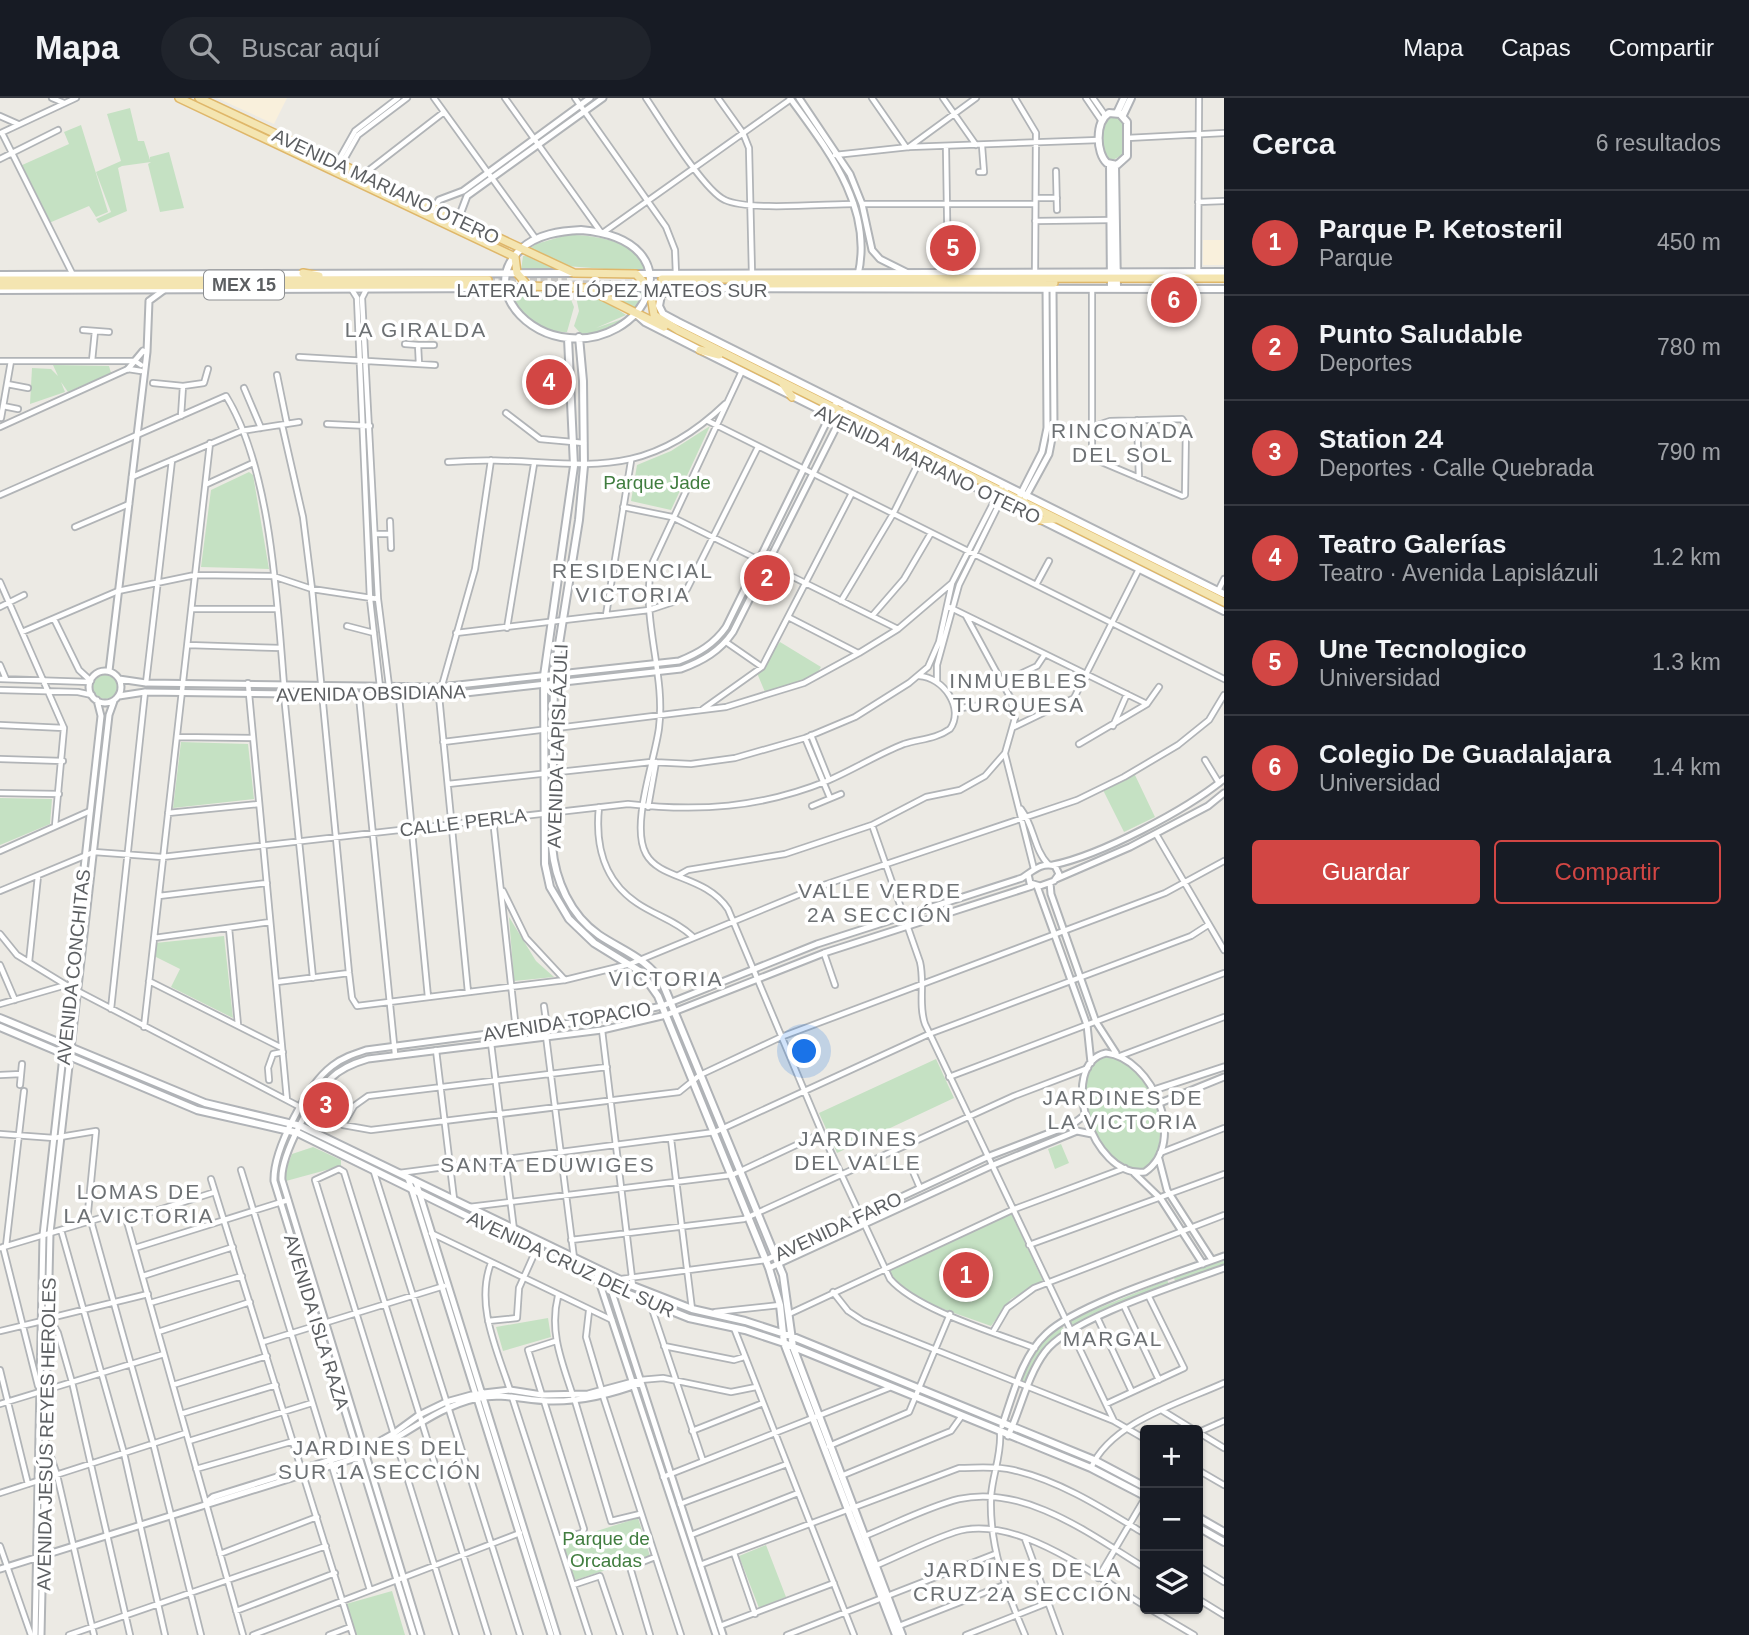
<!DOCTYPE html>
<html lang="es">
<meta charset="utf-8">
<style>
:root{--surface:#171b24;--page:#20242c;--text:#f1f3f6;--muted:#9ea1a6;--line:#363941;--accent:#d24644}
body{margin:0;font-family:Arial,sans-serif;background:var(--page);color:var(--text)}
.controls{position:absolute;right:21px;bottom:21px;display:grid;overflow:hidden;border-radius:7px;box-shadow:0 2px 5px #0004}
.controls button{width:63px;height:63px;display:grid;place-items:center;padding:0;border:0;border-bottom:2px solid var(--line);background:var(--surface);color:var(--text);font:35px sans-serif}
.you{position:absolute;left:805px;top:954px;width:24px;height:24px;margin:-18px;border:5px solid #fff;border-radius:50%;background:#1a73e8;box-shadow:0 0 0 10px #1a73e833}
.badge{display:grid;place-items:center;width:46px;height:46px;border-radius:50%;background:var(--accent);color:#fff;font-size:23px;font-weight:700}
.pin{position:absolute;translate:-50% -50%;border:4px solid #fff;box-shadow:0 2px 7px #0006}
.list{margin:0;padding:0;list-style:none}
h2{display:flex;justify-content:space-between;align-items:center;height:91px;margin:0;padding:0 28px;font-size:30px}
h2 small{font-size:23px;font-weight:400;color:var(--muted)}
.list li{display:grid;grid-template-columns:46px 1fr auto;gap:21px;align-items:center;box-sizing:border-box;height:105px;padding:0 28px;border-top:2px solid var(--line)}
.list b{display:block;font-size:26px;white-space:nowrap}
.list p{margin:0;font-size:23px;white-space:nowrap;color:var(--muted)}
.list em{font-size:23px;font-style:normal;color:var(--muted)}
.actions{display:flex;gap:14px;padding:21px 28px}
.actions a{flex:1;padding:16px 0;border:2px solid var(--accent);border-radius:7px;text-align:center;font-size:24px;color:var(--accent)}
.actions .main{background:var(--accent);color:#fff}
.icon{flex:none;width:38px;height:38px;fill:none;stroke:currentColor;stroke-width:2;stroke-linecap:round;stroke-linejoin:round}
.map{position:relative;flex:none;width:1224px;height:1537px;overflow:hidden}
header{display:flex;align-items:center;gap:42px;box-sizing:border-box;height:98px;padding:0 35px;background:var(--surface);border-bottom:2px solid var(--line)}
header strong{font-size:33px}
nav{display:flex;gap:38px;margin-inline-start:auto;font-size:24px}
.search{width:490px;height:63px;background:var(--page);display:flex;align-items:center;gap:18px;box-sizing:border-box;padding:0 24px;border-radius:38px;color:var(--muted);font-size:26px}
main{display:flex}
aside{flex:1;background:var(--surface)}
.map>svg:first-child{display:block}
</style>
<header>
<strong>Mapa</strong>
<div class="search"><svg class="icon" aria-label="search" viewBox="0 0 24 24"><circle cx="10" cy="10" r="6"/><path d="M15 15l6 6"/></svg>Buscar aquí</div>
<nav><a>Mapa</a><a>Capas</a><a>Compartir</a></nav>
</header>
<main>
<div class="map">
<svg width="1224" height="1537" viewBox="0 0 1224 1537">
<rect width="100%" height="100%" fill="#eceae4"/>
<!-- commercial -->
<path fill="#f9f0dc" d="M217,0H287L274,26Z
M1203,142H1224V167H1203Z"/>
<!-- green -->
<path fill="#c5e1c3" d="M130,10L138,43H144L150,62V59L169,54L184,110L160,114L148,66L151,64L122,68L118,70L127,113L99,125L96,121L111,114L96,74L121,63L107,16Z
M1114,17L1125,24L1124,56L1111,63L1103,55L1102,25Z
M81,27L108,114L96,119L89,108L49,125L20,68L69,46L64,34Z
M567,137C590,136 643,143 645,174L566,168L528,152L536,146Z
M523,158H526L557,172H521Z
M603,192L646,193L634,212L604,195Z
M559,194L570,199L574,209L567,234C540,235 520,218 509,195Z
M575,194L600,200L626,217L596,230L628,219L599,234L581,236L574,228L579,213Z
M53,267L109,268L111,275L68,294L61,284L65,294L30,306L32,270L51,271L58,278Z
M710,328L671,412L631,403L637,367L671,353Z
M249,374L253,377L269,471L201,469L211,392Z
M780,544L821,569C813,586 782,589 765,594L757,575Z
M93 589a12 12 0 1 1 24 0a12 12 0 1 1-24 0Z
M181,644L248,646L254,701L173,710Z
M1134,675L1155,719L1124,734L1102,690Z
M0,700L52,701L50,726L0,747Z
M509,819L536,863L554,879L514,883Z
M224,838L233,920L171,889L180,871L154,858L155,845Z
M1110,957C1145,973 1166,1007 1159,1046C1157,1058 1152,1068 1141,1072C1087,1066 1063,961 1110,957Z
M936,961L954,1000L837,1055L819,1015Z
M1061,1046L1069,1065L1055,1071L1048,1051Z
M313,1049L341,1062V1068L286,1083V1071L292,1056Z
M1011,1115L1043,1183L1011,1201L991,1228C955,1214 910,1205 887,1172Z
M1224,1160V1167L1176,1186L1174,1180Z
M1167,1182L1170,1188L1070,1229L1067,1223Z
M548,1220L551,1239L503,1253L496,1229Z
M1062,1227L1064,1232L1043,1251L1026,1285L1021,1283L1039,1247Z
M638,1420L650,1458L575,1482L562,1444Z
M766,1447L786,1499L759,1510L739,1458Z
M392,1493L405,1537H355L346,1506Z"/>
<g fill="none" stroke-linecap="round" stroke-linejoin="round">
<!-- primary-tunnel -->
<path stroke="#c8c7c4" stroke-width="7" stroke-dasharray="7 3.5" stroke-linecap="butt" d="M488,182H567
M562,186L662,185
M488,187L529,186"/>
<defs>
<path id="minor" d="M52,0L64,5
M434,0L536,141
M505,0L600,133
M575,0L666,129L675,152L676,176
M646,0C661,22 704,93 725,102C748,113 825,106 854,106
M718,0L743,35L749,50L752,176
M872,0L906,49
M943,0L976,47
M1015,0L1036,35L1035,174
M1086,0L1101,22
M1093,0L1105,17
M0,18L18,26
M1,35L76,0
M2,35L73,177
M1127,40L1224,35
M909,49L976,0
M946,50L948,175
M835,57L909,49L1099,42
M0,61L58,32
M333,72L355,33L398,0
M1056,73L1057,112
M337,74L358,37L407,0
M979,74H984L982,48
M355,83L444,14
M1036,100H1057
M1198,104L1224,103
M862,106H1035
M1035,123L1111,122
M604,134L791,1
M1198,174L1199,0
M352,192L357,200L370,501L380,589
M366,192L362,200L378,501L389,588
M83,232L109,234
M405,246L418,247L419,266
M418,247H434
M299,259L435,267
M0,263H135L141,267
M92,263L95,233
M742,273L652,466C640,521 666,575 659,630C655,662 630,727 646,756C660,782 705,777 728,811L822,1035L890,1181C917,1212 996,1235 1035,1250
M277,277L287,326
M153,285L183,288L204,285L208,271
M7,286L28,290
M244,290L261,330
M3,308L18,311
M506,315L540,341L584,345
M181,318L183,288
M1,320L11,263
M1137,322L1139,380
M708,323L1224,581
M327,326L370,328
M282,327L303,419L312,491L349,875L352,900L357,908L565,882L630,866L815,790L1077,702L1124,679L1178,647L1209,622L1224,597
M0,329L128,271L141,273
M1047,330L1092,329L1110,323L1182,321L1186,327L1185,397L1182,398L1092,360V191
M448,364C562,354 629,398 725,306
M132,379L241,333L299,324
M207,386L253,365
M0,397L226,298C271,371 277,502 284,587
M623,409L672,419L898,531
M390,423L391,450
M75,429L129,406
M375,436H390
M0,484L64,630L55,728
M1036,487L1049,463
M1218,493L1224,481
M841,503L893,416L920,362
M947,508L1147,606
M0,509L24,497
M192,511H277
M606,517L631,363
M872,518L904,481L931,435
M790,520L858,555
M54,521L79,572L91,583
M347,528L374,535
M507,530L534,366
M22,534L118,493L195,477L273,478L312,491L378,501
M456,535L649,512L673,504L687,491L758,349
M726,544L762,569
M188,547L281,550
M0,567L6,581
M0,581L90,584
M937,583V567L959,487L1006,392
M1003,584L1037,568L1045,556
M146,585L172,362
M248,585L287,1002
M0,592L78,594L92,597
M284,597L313,880
M359,598L395,956
M399,599L428,899
M703,611L762,569L852,395
M955,611L981,607
M0,627L64,630
M1113,628L1127,596
M1014,629L1074,600L1139,471
M811,637L829,682
M177,639L253,640
M805,640L830,700
M443,644L726,609L804,585L859,555L898,531L952,485
M1079,646L1147,606L1159,589
M1005,656L1034,771
M0,661L63,663
M1205,662L1219,685
M448,686L651,664L691,666L735,660L805,640L855,619L909,585L928,569L939,544L952,485L1003,386
M0,695L59,696
M812,708L841,696
M599,709C595,747 604,783 637,805C656,818 675,822 692,838
M648,709L656,664
M1021,711C1034,728 1034,752 1048,766
M168,715L259,706
M493,721L517,941
M872,727L920,864C925,885 918,906 925,926L1114,1323
M1156,736L1224,852
M0,753L90,713
M679,777L688,772L785,756L872,727L926,699L960,692L985,678L1005,655L1015,620L1010,599L966,518
M0,793L94,754L162,759L628,706C698,714 760,710 827,683C853,672 878,656 904,646C920,641 936,641 950,631C965,610 943,579 919,578
M503,793L526,840L565,882
M159,798L267,785
M229,830L238,927
M0,836L17,857L66,887L300,1009
M154,840L270,824
M824,855L835,887
M29,864L38,778
M0,867L15,902
M149,883L282,950
M277,884L349,875
M468,894L439,598L475,471L491,362
M0,906L66,887
M544,908L547,929
M111,911L145,594
M144,929L210,345
M602,932L633,1188
M546,938L574,1160
M491,945L514,1132
M436,952L454,1101
M1120,958L1224,919
M0,977L21,976
M949,979L1224,875
M269,982L268,970L273,956L283,954
M20,987L22,966
M310,1011L343,1027L371,1032L679,994L700,977L781,939L1165,795L1224,763
M343,1027L354,1008L368,998L607,969
M0,1036L54,1040L96,1033L87,1124
M671,1041L692,1211
M1160,1055L1224,1030
M911,1069L920,1090
M241,1072L370,1492
M374,1074L520,1537
M399,1075L715,1034L929,936L1191,838L1208,827
M211,1081L353,1537
M469,1109L732,1077L822,1035
M127,1122L215,1094
M91,1123L153,1345L201,1537
M61,1132L124,1355L165,1537
M431,1135L612,1222
M571,1142L744,1121L1014,998L1088,970
M1029,1147L1224,1076
M6,1148L24,993
M3,1149L38,1288
M0,1150L124,1113L243,1537
M135,1150L288,1102
M491,1165C475,1207 497,1252 510,1292
M143,1178L233,1149
M621,1181L765,1162
M833,1194L848,1213L863,1223L1114,1323L1145,1341
M558,1198C549,1234 562,1264 573,1298
M150,1205L242,1178
M650,1205L703,1363
M1124,1208L1159,1282
M589,1213L586,1239L602,1293
M715,1214L780,1207
M789,1216L1012,1112L1125,1070
M1097,1219L1132,1294
M50,1220L148,1196
M50,1221L58,1235L72,1284L130,1537
M488,1223L517,1220L519,1190L536,1152
M734,1230L854,1537
M0,1233L42,1223
M158,1234L250,1204
M993,1234L1007,1210L1034,1190L1224,1117
M263,1244L444,1188
M664,1248L734,1262L744,1259
M0,1272L28,1386
M640,1282L663,1280L731,1294L756,1289
M173,1287L267,1258
M542,1297L528,1252L556,1243
M603,1298L681,1537
M512,1299L589,1537
M544,1303L584,1431L582,1435L558,1441
M575,1303L611,1423L640,1416
M0,1306L164,1256
M1106,1306L1184,1270L1149,1199
M1163,1313L1194,1332
M181,1316L276,1287
M692,1333L763,1305
M1000,1334C1002,1356 992,1378 991,1399C989,1449 1006,1492 1025,1537
M1198,1334L1224,1350
M1199,1334L1224,1323
M189,1343L312,1305
M47,1347L57,1377L94,1537
M829,1348L909,1314L950,1216
M1091,1370C1111,1324 1180,1305 1224,1285
M196,1371L294,1343
M1198,1372L1224,1387
M841,1378L951,1333L961,1319
M663,1379L889,1290
M0,1395L186,1335
M680,1406L787,1366
M691,1437L798,1395
M865,1438C895,1426 927,1409 959,1401C1025,1386 1093,1438 1145,1470
M1025,1441L1060,1537
M0,1448L31,1537
M734,1455L755,1516
M220,1456L317,1419
M700,1467L959,1370C977,1370 996,1368 1013,1372C1061,1383 1104,1411 1145,1436
M875,1468C901,1457 928,1443 955,1434C1016,1415 1095,1478 1145,1508
M1198,1468L1224,1484
M1098,1480L1145,1400
M573,1487L600,1478L620,1537
M1198,1501L1224,1517
M1150,1511L1194,1537
M236,1513L335,1475
M720,1528L834,1485
M899,1528L1004,1487
M69,1537L326,1448
M253,1537L520,1435
M329,1537L350,1529
M456,1537L315,1082L339,1071L344,1074L488,1537
M650,1537L630,1469L655,1459
M787,1537L995,1456
M966,1537L1047,1505"/>
<path id="tertiary" d="M790,0C827,51 874,109 858,177
M799,0L850,76L862,106L872,152L880,161L906,174
M432,113L439,102L463,93L590,0
M455,130L467,98L603,0
M149,203L164,192
M128,271L143,253
M1025,400L1049,356L1054,330L1053,191
M1014,409L1042,354L1047,330L1046,188
M109,573L147,254L149,203
M89 589a16 16 0 1 1 32 0a16 16 0 1 1-32 0Z
M119,581L146,585L440,589L679,563C699,555 714,546 726,529L837,303
M119,598L145,594L439,598L681,571C703,563 720,553 733,534L845,312
M1053,767C1101,757 1186,712 1224,681
M1056,781L1130,749L1208,708L1224,695
M1050,785L1051,796L1096,924L1116,955
M1037,788L1087,927L1091,965
M1106,955C1153,960 1188,1045 1145,1074C1091,1081 1057,966 1106,955Z
M1154,992L1224,969
M1160,1005L1224,979
M1159,1061L1167,1092L1212,1162
M1134,1075L1161,1101L1203,1166
M408,1080L551,1537
M416,1084L557,1537
M766,1162L987,1059L1073,1026L1085,1017
M769,1170L991,1068L1077,1033L1092,1036
M595,1171L716,1537
M606,1176L723,1537
M1002,1328C1013,1297 1022,1258 1046,1236C1077,1206 1181,1174 1224,1158
M1008,1338C1021,1311 1027,1278 1045,1254C1070,1220 1181,1186 1224,1170
M207,1404L213,1399L366,1351L393,1336L419,1317L446,1304L475,1296L510,1292L542,1297L588,1296L640,1282
M0,1471L359,1359C402,1342 432,1310 478,1300C502,1295 524,1302 548,1303C581,1304 610,1297 641,1285
M35,1537L43,1137L101,618L97,602
M41,1537L50,1135L109,617L114,603
M414,1537L274,1083C273,1052 307,987 332,968C342,960 354,956 366,952L601,921L662,908L817,846L1022,780C1033,773 1041,764 1055,768L1059,776L1054,783L1040,788L1030,785L1028,776
M421,1537L282,1082C280,1058 313,998 330,981C341,970 354,965 368,961L602,932L666,917L824,855L1032,788"/>
<path id="secondary" d="M1109,15L1120,16L1127,24V58L1117,67L1107,65C1096,55 1095,24 1109,15Z
M1117,15L1124,0
M1123,17L1131,0
M1110,67L1111,191
M1115,67L1117,191
M581,132C699,142 647,254 561,239C520,232 483,186 521,151C537,136 561,133 581,132Z
M636,176L1224,174
M0,177L572,175
M589,190L1224,191
M670,191L661,197L659,208L663,216L678,224L1224,496
M0,192L533,190
M636,216L645,224L700,252L1224,513
M579,239L583,283L584,368L579,422L554,577L552,748C555,782 570,817 599,837C623,853 647,860 663,886L783,1177L793,1249L902,1537
M568,240L574,368L544,578L545,766L550,789L569,821L594,845L641,874L658,898L769,1170L780,1207L784,1245L896,1537
M0,920L205,1005L301,1028L633,1188L692,1211L745,1223L791,1238L1094,1362L1145,1389
M0,929L197,1012L298,1035L609,1188L689,1220L745,1232L784,1245L1091,1370L1145,1398
M1198,1419L1224,1434
M1198,1429L1224,1444"/>
<path id="primary" d="M179,0L515,159L517,175L528,188L586,190L664,229
M199,0L574,175L636,176L650,191L654,217L678,232L1224,504
M303,175L319,178
M662,181L1224,180
M0,182H488
M740,186L1054,185
M0,188L488,187
M700,252L719,257
M783,286L792,299
M942,364L944,375
M1040,422L1055,421"/>
</defs>
<!-- minor casing -->
<use href="#minor" stroke="#b1b4b7" stroke-width="8"/>
<!-- tertiary casing -->
<use href="#tertiary" stroke="#b1b4b7" stroke-width="9"/>
<!-- secondary casing -->
<use href="#secondary" stroke="#b0b3b7" stroke-width="10"/>
<!-- primary casing -->
<use href="#primary" stroke="#dfb76a" stroke-width="10"/>
<!-- minor -->
<use href="#minor" stroke="#fff" stroke-width="4.5"/>
<!-- tertiary -->
<use href="#tertiary" stroke="#fff" stroke-width="5"/>
<!-- secondary -->
<use href="#secondary" stroke="#fff" stroke-width="6"/>
<!-- primary -->
<use href="#primary" stroke="#f4e5b1" stroke-width="7"/>
</g>
<g text-anchor="middle" stroke-width="7" stroke-linejoin="round" paint-order="stroke">
<!-- shield labels -->
<rect fill="#fff" stroke="#8d8f91" stroke-width="2" x="204" y="172.5" width="80" height="29" rx="5"/>
<g font-size="18" font-weight="bold" fill="#5c5f62">
<text x="244" y="193">MEX 15</text>
</g>
<!-- street labels -->
<g font-size="19" fill="#5c5f62" stroke="#fff">
<text transform="translate(386 88) rotate(25)" y="7">AVENIDA MARIANO OTERO</text>
<text x="612" y="199">LATERAL DE LÓPEZ MATEOS SUR</text>
<text transform="translate(928 366) rotate(26)" y="7">AVENIDA MARIANO OTERO</text>
<text transform="translate(371 595) rotate(-1)" y="7">AVENIDA OBSIDIANA</text>
<text transform="translate(557 648) rotate(-88)" y="7">AVENIDA LAPISLÁZULI</text>
<text transform="translate(463 724) rotate(-7)" y="7">CALLE PERLA</text>
<text transform="translate(73 869) rotate(-84)" y="7">AVENIDA CONCHITAS</text>
<text transform="translate(567 923) rotate(-9)" y="7">AVENIDA TOPACIO</text>
<text transform="translate(838 1128) rotate(-25)" y="7">AVENIDA FARO</text>
<text transform="translate(571 1166) rotate(25)" y="7">AVENIDA CRUZ DEL SUR</text>
<text transform="translate(317 1224) rotate(73)" y="7">AVENIDA ISLA RAZA</text>
<text transform="translate(46 1336) rotate(-89)" y="7">AVENIDA JESÚS REYES HEROLES</text>
</g>
<!-- park labels -->
<g font-size="19" fill="#407d3f" stroke="#fff">
<text x="657" y="391">Parque Jade</text>
<text x="606" y="1447">Parque de<tspan x="606" dy="22">Orcadas</tspan></text>
</g>
<!-- neighbourhood labels -->
<g font-size="21" letter-spacing="2" fill="#6d7174" stroke="#fff">
<text x="416" y="239">LA GIRALDA</text>
<text x="1123" y="340">RINCONADA<tspan x="1123" dy="24">DEL SOL</tspan></text>
<text x="633" y="480">RESIDENCIAL<tspan x="633" dy="24">VICTORIA</tspan></text>
<text x="1019" y="590">INMUEBLES<tspan x="1019" dy="24">TURQUESA</tspan></text>
<text x="880" y="800">VALLE VERDE<tspan x="880" dy="24">2A SECCIÓN</tspan></text>
<text x="666" y="888">VICTORIA</text>
<text x="1123" y="1007">JARDINES DE<tspan x="1123" dy="24">LA VICTORIA</tspan></text>
<text x="858" y="1048">JARDINES<tspan x="858" dy="24">DEL VALLE</tspan></text>
<text x="548" y="1074">SANTA EDUWIGES</text>
<text x="139" y="1101">LOMAS DE<tspan x="139" dy="24">LA VICTORIA</tspan></text>
<text x="1113" y="1248">MARGAL</text>
<text x="380" y="1357">JARDINES DEL<tspan x="380" dy="24">SUR 1A SECCIÓN</tspan></text>
<text x="1023" y="1479">JARDINES DE LA<tspan x="1023" dy="24">CRUZ 2A SECCIÓN</tspan></text>
</g>
</g>
</svg>
<div class="controls">
<button>+</button>
<button>−</button>
<button><svg class="icon" aria-label="layers" viewBox="0 0 24 24"><path d="M12 4l9 5-9 5-9-5zM3 14l9 5 9-5"/></svg></button>
</div>
<div class="you"></div>
<div class="pin badge" style="left:966px;top:1177px">1</div>
<div class="pin badge" style="left:767px;top:480px">2</div>
<div class="pin badge" style="left:326px;top:1007px">3</div>
<div class="pin badge" style="left:549px;top:284px">4</div>
<div class="pin badge" style="left:953px;top:150px">5</div>
<div class="pin badge" style="left:1174px;top:202px">6</div>
</div>
<aside>
<h2>Cerca<small>6 resultados</small></h2>
<ul class="list">
<li><span class="badge">1</span><div><b>Parque P. Ketosteril</b><p>Parque</p></div><em>450 m</em></li>
<li><span class="badge">2</span><div><b>Punto Saludable</b><p>Deportes</p></div><em>780 m</em></li>
<li><span class="badge">3</span><div><b>Station 24</b><p>Deportes · Calle Quebrada</p></div><em>790 m</em></li>
<li><span class="badge">4</span><div><b>Teatro Galerías</b><p>Teatro · Avenida Lapislázuli</p></div><em>1.2 km</em></li>
<li><span class="badge">5</span><div><b>Une Tecnologico</b><p>Universidad</p></div><em>1.3 km</em></li>
<li><span class="badge">6</span><div><b>Colegio De Guadalajara</b><p>Universidad</p></div><em>1.4 km</em></li>
</ul>
<div class="actions"><a class="main">Guardar</a><a>Compartir</a></div>
</aside>
</main>
